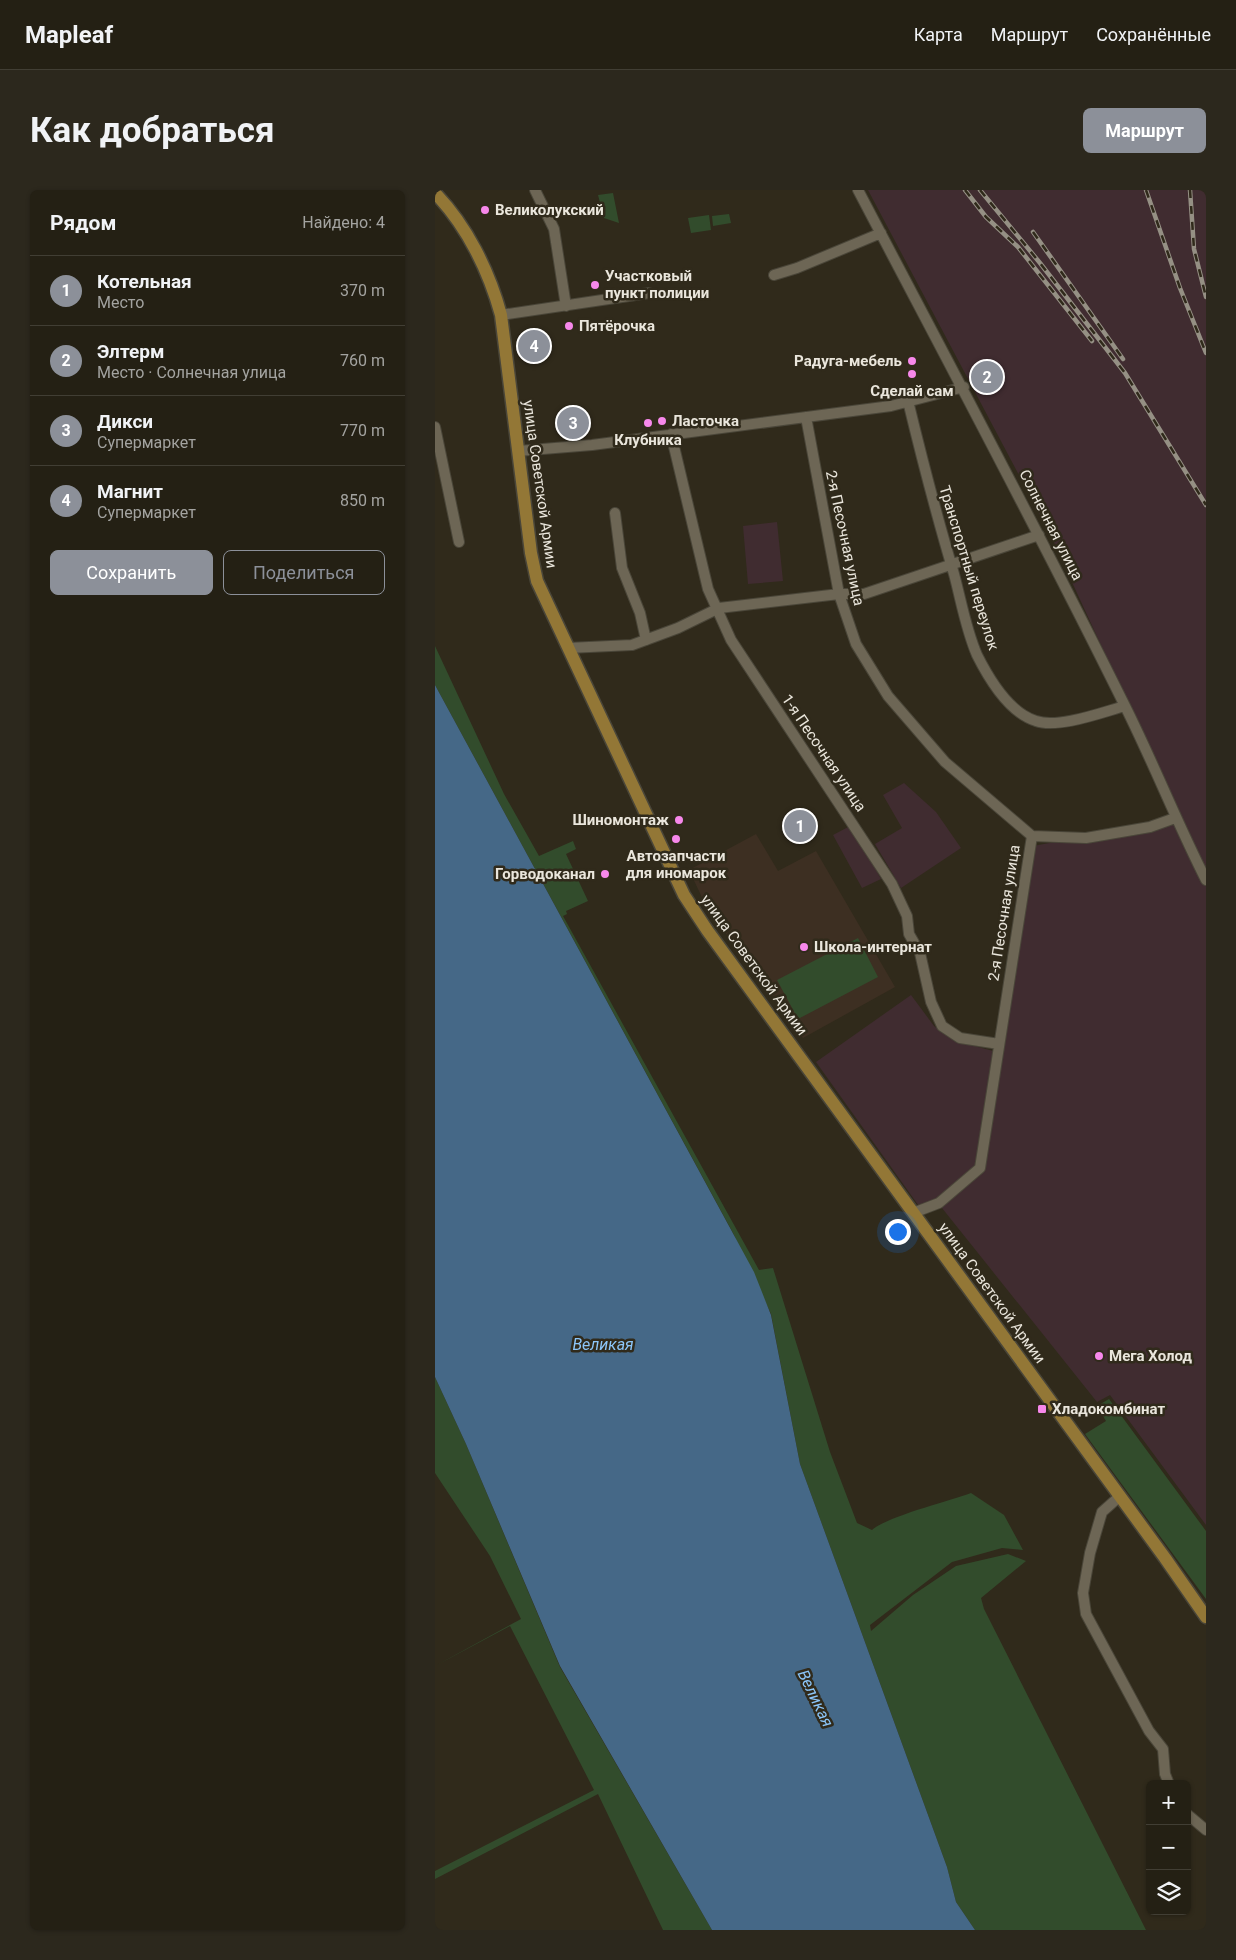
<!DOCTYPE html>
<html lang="ru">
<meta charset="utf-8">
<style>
:root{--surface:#242014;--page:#2c281d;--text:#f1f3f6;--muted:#a3a3a0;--line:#413e34;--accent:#8c9099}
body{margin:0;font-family:Roboto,sans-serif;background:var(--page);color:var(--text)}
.controls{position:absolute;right:15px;bottom:15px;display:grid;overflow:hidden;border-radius:8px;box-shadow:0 1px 4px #0004}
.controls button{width:45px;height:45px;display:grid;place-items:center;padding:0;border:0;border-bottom:1px solid var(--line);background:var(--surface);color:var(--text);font:25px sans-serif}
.you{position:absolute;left:462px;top:1041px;width:18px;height:18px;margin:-12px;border:4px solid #fff;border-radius:50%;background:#1a73e8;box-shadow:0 0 0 8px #1a73e833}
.badge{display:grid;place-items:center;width:32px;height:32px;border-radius:50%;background:var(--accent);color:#fff;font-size:16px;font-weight:700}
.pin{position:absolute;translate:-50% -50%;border:2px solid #fff;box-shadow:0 1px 5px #0006}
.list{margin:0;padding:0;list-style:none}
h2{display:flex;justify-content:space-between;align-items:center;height:65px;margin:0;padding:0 20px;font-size:21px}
h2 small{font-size:16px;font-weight:400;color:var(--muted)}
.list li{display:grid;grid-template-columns:32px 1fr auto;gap:15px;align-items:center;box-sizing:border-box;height:70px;padding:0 20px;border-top:1px solid var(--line)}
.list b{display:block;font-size:19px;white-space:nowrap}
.list p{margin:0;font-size:16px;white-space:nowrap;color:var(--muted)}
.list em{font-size:16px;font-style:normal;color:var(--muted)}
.actions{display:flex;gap:10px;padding:15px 20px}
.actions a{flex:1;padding:11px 0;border:1px solid var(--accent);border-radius:8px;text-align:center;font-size:18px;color:var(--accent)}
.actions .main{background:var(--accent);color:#fff}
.icon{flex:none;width:28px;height:28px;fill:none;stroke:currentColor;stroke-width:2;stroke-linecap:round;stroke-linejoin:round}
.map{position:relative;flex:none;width:771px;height:1740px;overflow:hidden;border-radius:8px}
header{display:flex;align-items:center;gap:30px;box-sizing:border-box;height:70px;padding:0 25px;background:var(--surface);border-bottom:1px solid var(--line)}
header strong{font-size:24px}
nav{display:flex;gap:28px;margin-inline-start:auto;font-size:18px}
.intro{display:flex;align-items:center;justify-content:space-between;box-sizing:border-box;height:120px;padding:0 30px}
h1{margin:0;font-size:35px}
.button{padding:12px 22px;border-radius:8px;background:var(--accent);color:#fff;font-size:18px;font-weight:700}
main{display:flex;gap:30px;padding:0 30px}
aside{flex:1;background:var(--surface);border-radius:8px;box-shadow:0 1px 4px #0004}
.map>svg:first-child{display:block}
</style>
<header>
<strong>Mapleaf</strong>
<nav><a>Карта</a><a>Маршрут</a><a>Сохранённые</a></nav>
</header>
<div class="intro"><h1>Как добраться</h1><a class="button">Маршрут</a></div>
<main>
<aside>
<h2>Рядом<small>Найдено: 4</small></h2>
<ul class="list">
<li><span class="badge">1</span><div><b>Котельная</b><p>Место</p></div><em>370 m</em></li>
<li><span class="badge">2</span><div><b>Элтерм</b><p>Место · Солнечная улица</p></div><em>760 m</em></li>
<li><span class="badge">3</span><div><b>Дикси</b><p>Супермаркет</p></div><em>770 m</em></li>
<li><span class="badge">4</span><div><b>Магнит</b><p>Супермаркет</p></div><em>850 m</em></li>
</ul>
<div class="actions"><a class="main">Сохранить</a><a>Поделиться</a></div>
</aside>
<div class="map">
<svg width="771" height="1740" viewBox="0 0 771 1740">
<rect width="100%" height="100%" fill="#302a1b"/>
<!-- industrial -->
<path fill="#402c30" d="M433,0H771V1335L675,1205L662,1212L503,1013L486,1019L381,872L476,805L499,836L509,844L536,855L558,861L598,656L746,629L613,340Z
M342,332L348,391L313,394L308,336Z
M469,593L501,622L526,658L466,698L440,654L467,638L448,605Z
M417,635L446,689L427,698L398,645Z"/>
<!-- education -->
<path fill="#3d2f22" d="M321,644L343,681L381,661L460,797L368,848L272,718L254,680Z"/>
<!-- green -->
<path fill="#324c2c" d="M178,3L184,33L169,28L163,5Z
M294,24L296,33L278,36L277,26Z
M274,25L276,40L256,43L253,28Z
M0,456L69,604L104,666L138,651L141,659L131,664L153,711L131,721L132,724L128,726L324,1080L338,1078L395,1262L422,1333L437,1340C451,1327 514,1311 536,1303L569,1325L588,1360L567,1358L517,1372L435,1435L436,1441L478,1405L521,1376L573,1364L591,1371L546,1408L549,1419L711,1740H540L521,1712L512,1677L365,1274L336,1124L298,1043L0,495Z
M423,748L443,787L363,829L342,790Z
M0,1187L31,1254L125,1477L277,1740H228L163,1604L0,1689V1681L159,1600L75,1436L0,1476L86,1429L55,1366L0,1283Z
M674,1209L771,1341V1409L650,1244L671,1231L662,1216Z"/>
<!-- water -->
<path fill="#456887" d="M0,495L319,1082L336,1125L365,1274L512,1677L521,1712L540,1740H277L125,1476L31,1254L0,1187Z"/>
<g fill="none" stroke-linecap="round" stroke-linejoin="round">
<defs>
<path id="minor" d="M100,0L119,39L131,116
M423,0C512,170 602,338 687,510C717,569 741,631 771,690
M339,85L362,78L446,43
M66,125L214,103
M473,211C487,269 502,327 519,384C526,410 531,440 542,465C554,489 575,523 601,531C623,539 668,522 690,516
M371,227L404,404L421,454L453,506L510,572L597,646
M0,237L24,352
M236,244L273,399L296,450L457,694L472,726L474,744L485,763L496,812L507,836L525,848L564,854
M83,261L157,255L456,216L529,197
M180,323L187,378L205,423L211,450
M133,458L197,455L243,438L284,418L404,404H429L604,345
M597,646L651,648L715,637L740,628
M478,1023L504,1013L545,978L597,646
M685,1306L667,1322L655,1363L648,1403L651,1424L714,1541L728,1559L730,1584L734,1594
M752,1624L771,1640"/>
<path id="major" d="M0,3C32,36 54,81 66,125L96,363L102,391L249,705L272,740L730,1368L771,1427"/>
</defs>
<!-- minor casing -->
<use href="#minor" stroke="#4a4639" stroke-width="12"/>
<!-- major casing -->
<use href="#major" stroke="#4a4639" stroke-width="15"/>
<!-- minor -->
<use href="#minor" stroke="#6d6655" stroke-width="10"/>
<!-- major -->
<use href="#major" stroke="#937736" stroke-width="12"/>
<defs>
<path id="rail" d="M530,0L551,27L583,57L657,151
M545,0L605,73L690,183L771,315
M711,0L745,98L771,163
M755,0L759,59L771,107
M598,42L688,169"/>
</defs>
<!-- rail casing -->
<use href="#rail" stroke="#959084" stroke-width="4.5"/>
<!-- rail -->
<use href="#rail" stroke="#302a1b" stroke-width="2.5" stroke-dasharray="8" stroke-linecap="butt"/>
</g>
<!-- markers -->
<g fill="#f788eb" stroke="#302a1b" stroke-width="2">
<circle cx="50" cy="20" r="5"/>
<circle cx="160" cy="95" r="5"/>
<circle cx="134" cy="136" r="5"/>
<circle cx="477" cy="171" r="5"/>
<circle cx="477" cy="184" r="5"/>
<circle cx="227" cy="231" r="5"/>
<circle cx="213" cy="233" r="5"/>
<circle cx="244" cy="630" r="5"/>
<circle cx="241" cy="649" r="5"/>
<circle cx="170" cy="684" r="5"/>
<circle cx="369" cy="757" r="5"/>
<circle cx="664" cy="1166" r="5"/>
<rect x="602" y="1214" width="10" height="10" rx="2.5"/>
</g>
<g text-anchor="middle" stroke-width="5" stroke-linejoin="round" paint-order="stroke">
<!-- poi labels -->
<g font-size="15" font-weight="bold" fill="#eae6dc" stroke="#302a1b" text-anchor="start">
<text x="60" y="25">Великолукский</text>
<text x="170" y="91">Участковый<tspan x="170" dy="17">пункт полиции</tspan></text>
<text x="144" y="141">Пятёрочка</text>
<text x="467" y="176" text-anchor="end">Радуга-мебель</text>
<text x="477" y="206" text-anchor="middle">Сделай сам</text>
<text x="237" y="236">Ласточка</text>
<text x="213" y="255" text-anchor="middle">Клубника</text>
<text x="234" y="635" text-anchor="end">Шиномонтаж</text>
<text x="241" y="671" text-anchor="middle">Автозапчасти<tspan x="241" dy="17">для иномарок</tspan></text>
<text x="160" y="689" text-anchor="end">Горводоканал</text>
<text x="379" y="762">Школа-интернат</text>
<text x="674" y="1171">Мега Холод</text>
<text x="617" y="1224">Хладокомбинат</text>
</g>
<!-- street labels -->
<g font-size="15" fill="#eae6dc" stroke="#302a1b">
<text transform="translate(105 294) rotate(82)" y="5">улица Советской Армии</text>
<text transform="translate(616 335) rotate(63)" y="5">Солнечная улица</text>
<text transform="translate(410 348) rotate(78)" y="5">2-я Песочная улица</text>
<text transform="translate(534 378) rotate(73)" y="5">Транспортный переулок</text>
<text transform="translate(389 563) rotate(56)" y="5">1-я Песочная улица</text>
<text transform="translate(569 723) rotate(-81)" y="5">2-я Песочная улица</text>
<text transform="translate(319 775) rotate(54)" y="5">улица Советской Армии</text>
<text transform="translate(557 1103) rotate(54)" y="5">улица Советской Армии</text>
</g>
<!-- water labels -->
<g font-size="16" font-style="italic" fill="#8cc6f9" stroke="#302a1b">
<text x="168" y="1160">Великая</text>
<text transform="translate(381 1508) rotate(64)" y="6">Великая</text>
</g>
</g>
</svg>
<div class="controls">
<button>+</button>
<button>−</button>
<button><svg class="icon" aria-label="layers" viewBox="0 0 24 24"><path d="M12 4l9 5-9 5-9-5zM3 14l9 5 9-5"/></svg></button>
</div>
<div class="you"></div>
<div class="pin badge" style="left:365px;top:636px">1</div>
<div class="pin badge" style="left:552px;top:187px">2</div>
<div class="pin badge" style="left:138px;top:233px">3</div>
<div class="pin badge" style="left:99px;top:156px">4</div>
</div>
</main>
